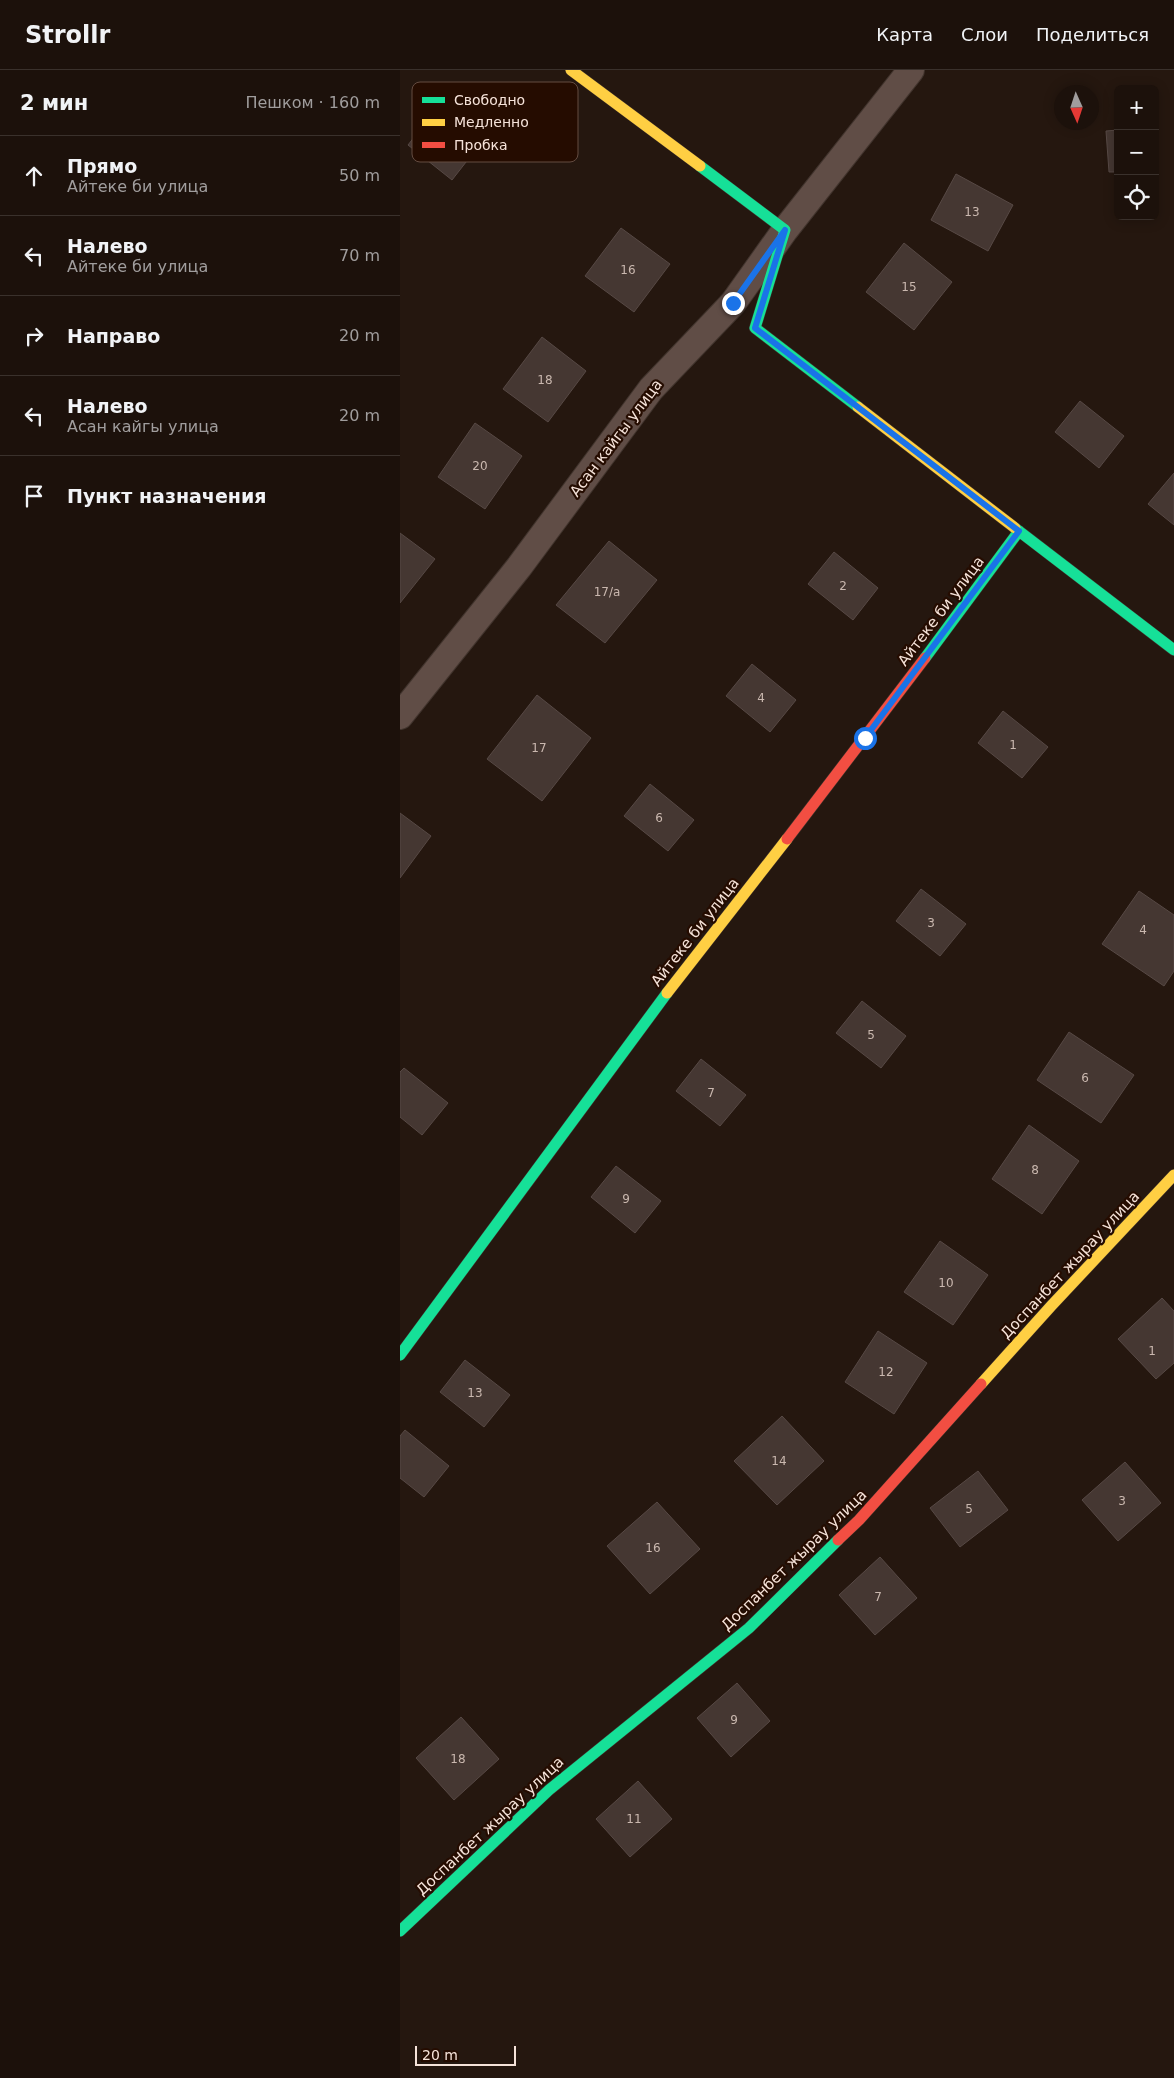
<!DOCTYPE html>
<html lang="ru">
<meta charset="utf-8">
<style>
:root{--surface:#1c110b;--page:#251a14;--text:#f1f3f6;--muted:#a09d9d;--line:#3a312c}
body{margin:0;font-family:"DejaVu Sans",sans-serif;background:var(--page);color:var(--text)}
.controls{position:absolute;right:15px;top:15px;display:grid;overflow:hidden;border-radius:8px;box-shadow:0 2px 12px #0003}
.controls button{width:45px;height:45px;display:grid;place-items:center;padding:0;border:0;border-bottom:1px solid var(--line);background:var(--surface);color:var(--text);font:25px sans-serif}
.compass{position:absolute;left:654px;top:15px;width:45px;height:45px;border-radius:50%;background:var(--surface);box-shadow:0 2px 12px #0003;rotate:177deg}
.scale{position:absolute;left:15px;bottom:12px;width:101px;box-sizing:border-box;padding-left:5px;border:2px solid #f6e3d9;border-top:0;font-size:14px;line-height:18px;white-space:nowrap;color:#f6e3d9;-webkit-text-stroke:4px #250c00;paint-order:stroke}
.stop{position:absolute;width:15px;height:15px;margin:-11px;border:4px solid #1a73e8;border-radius:50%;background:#fff}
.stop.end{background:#1a73e8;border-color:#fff;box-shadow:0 1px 5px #0008}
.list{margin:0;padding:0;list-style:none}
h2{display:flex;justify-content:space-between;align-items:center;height:65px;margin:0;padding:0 20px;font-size:21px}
h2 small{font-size:16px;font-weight:400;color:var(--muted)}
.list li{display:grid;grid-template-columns:32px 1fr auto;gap:15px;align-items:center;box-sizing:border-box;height:80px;padding:0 20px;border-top:1px solid var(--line)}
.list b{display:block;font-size:19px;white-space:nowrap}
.list p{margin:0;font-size:16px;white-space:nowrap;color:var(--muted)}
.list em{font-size:16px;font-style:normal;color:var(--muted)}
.icon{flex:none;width:28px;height:28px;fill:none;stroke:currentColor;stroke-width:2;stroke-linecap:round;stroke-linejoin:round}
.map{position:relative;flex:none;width:774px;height:2008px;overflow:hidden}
header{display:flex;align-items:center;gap:30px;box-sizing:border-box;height:70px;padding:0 25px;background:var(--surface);border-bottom:1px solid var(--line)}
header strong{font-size:24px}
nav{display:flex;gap:28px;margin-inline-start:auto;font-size:18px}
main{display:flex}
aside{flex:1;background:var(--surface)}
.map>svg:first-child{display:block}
</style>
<header>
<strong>Strollr</strong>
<nav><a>Карта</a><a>Слои</a><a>Поделиться</a></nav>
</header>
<main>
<aside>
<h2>2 мин<small>Пешком · 160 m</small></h2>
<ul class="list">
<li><svg class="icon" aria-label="ahead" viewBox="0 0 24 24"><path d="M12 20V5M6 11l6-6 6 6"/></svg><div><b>Прямо</b><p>Айтеке би улица</p></div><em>50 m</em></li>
<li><svg class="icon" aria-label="left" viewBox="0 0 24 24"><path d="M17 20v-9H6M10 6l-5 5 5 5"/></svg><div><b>Налево</b><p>Айтеке би улица</p></div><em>70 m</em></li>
<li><svg class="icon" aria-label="right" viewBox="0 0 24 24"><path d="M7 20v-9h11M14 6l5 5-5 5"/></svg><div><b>Направо</b></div><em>20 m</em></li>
<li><svg class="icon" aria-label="left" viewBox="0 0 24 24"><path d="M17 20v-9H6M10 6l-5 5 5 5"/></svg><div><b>Налево</b><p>Асан кайгы улица</p></div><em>20 m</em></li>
<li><svg class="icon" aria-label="arrive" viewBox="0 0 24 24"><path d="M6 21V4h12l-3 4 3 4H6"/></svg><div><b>Пункт назначения</b></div></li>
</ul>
</aside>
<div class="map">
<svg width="774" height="2008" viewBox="0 0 774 2008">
<rect width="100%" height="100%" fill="#25170f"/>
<!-- building -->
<path fill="#453732" stroke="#574945" d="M33,43L77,78L52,110L8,75Z
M718,60V102H709L706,61Z
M556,104L613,135L588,181L531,150Z
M221,158L270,194L234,242L185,206Z
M504,173L552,212L514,260L466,222Z
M142,267L186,301L148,352L103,319Z
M680,331L724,366L699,398L655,362Z
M75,353L122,386L85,439L38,407Z
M774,403V455L748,434Z
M0,463L35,489L0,533Z
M209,471L257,510L205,573L156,535Z
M434,482L478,518L453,550L408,514Z
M352,594L396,630L370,662L326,626Z
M137,625L191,668L142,731L87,689Z
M603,641L648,677L622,708L578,673Z
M250,714L294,750L268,781L224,746Z
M0,743L31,766L0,808Z
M521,819L566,854L540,886L496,851Z
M739,821L774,845V901L764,916L702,874Z
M462,931L506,966L481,998L436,963Z
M669,962L734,1005L701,1053L637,1010Z
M301,989L346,1025L320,1056L276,1021Z
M4,998L48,1033L22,1065L0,1047V1002Z
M629,1055L679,1091L642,1144L592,1109Z
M216,1096L261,1131L235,1163L191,1127Z
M540,1171L588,1205L553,1255L504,1222Z
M762,1228L774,1241V1293L756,1309L718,1269Z
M478,1261L527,1293L494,1344L445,1312Z
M65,1290L110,1325L84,1357L40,1322Z
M382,1346L424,1391L377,1435L334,1391Z
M5,1360L49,1396L24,1427L0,1408V1366Z
M725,1392L761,1433L718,1471L682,1430Z
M578,1401L608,1440L560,1477L530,1438Z
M257,1432L300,1479L250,1524L207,1476Z
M480,1487L517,1528L475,1565L439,1525Z
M337,1613L370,1651L331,1687L297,1648Z
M61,1647L99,1689L54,1730L16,1688Z
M238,1711L272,1749L230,1787L196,1749Z"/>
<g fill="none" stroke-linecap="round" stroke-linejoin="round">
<defs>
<path id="street" d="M0,646L119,497L251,319L333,233L385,160L511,0"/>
<path id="fast" d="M300,96L385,160L355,258L458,337
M615,458L774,580
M525,588L619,461
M0,1285L267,923
M0,1861L149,1720L349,1558L438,1470"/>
<path id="slow" d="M171,0L300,96
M458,337L615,458
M267,923L387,769
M581,1314L652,1235L774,1105"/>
<path id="jam" d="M387,769L525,588
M438,1470L459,1450L581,1314"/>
</defs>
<!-- street casing -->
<use href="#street" stroke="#41342d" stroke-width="28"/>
<!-- fast casing -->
<use href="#fast" stroke="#41342d" stroke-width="12"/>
<!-- slow casing -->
<use href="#slow" stroke="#41342d" stroke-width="12"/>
<!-- jam casing -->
<use href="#jam" stroke="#41342d" stroke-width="12"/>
<!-- street -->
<use href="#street" stroke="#604d46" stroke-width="26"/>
<!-- fast -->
<use href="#fast" stroke="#16e098" stroke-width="11"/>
<!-- slow -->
<use href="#slow" stroke="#ffcf43" stroke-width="11"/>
<!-- jam -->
<use href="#jam" stroke="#f24e42" stroke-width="11"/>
</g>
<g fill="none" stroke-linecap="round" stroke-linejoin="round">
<!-- route -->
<path stroke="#1a73e8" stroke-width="6" d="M333,233L385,160L355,258L619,461L465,668"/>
</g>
<g text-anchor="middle" stroke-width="4.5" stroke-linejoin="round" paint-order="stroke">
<!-- number labels -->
<g font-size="12" fill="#cab8af">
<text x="572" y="146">13</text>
<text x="228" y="204">16</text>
<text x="509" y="221">15</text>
<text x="145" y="314">18</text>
<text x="80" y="400">20</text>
<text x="443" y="520">2</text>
<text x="207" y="526">17/а</text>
<text x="361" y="632">4</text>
<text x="613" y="679">1</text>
<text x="139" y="682">17</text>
<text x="259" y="752">6</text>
<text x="531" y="857">3</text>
<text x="743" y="864">4</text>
<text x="471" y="969">5</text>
<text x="685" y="1012">6</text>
<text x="311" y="1027">7</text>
<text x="635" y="1104">8</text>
<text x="226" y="1133">9</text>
<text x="546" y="1217">10</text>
<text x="752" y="1285">1</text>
<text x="486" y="1306">12</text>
<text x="75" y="1327">13</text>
<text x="379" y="1395">14</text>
<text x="722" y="1435">3</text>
<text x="569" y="1443">5</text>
<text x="253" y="1482">16</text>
<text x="478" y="1531">7</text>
<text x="334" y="1654">9</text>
<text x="58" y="1693">18</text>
<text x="234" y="1753">11</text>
</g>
<!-- street labels -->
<g font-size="15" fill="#f6e3d9" stroke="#250c00">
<text transform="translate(216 368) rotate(-53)" y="5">Асан кайгы улица</text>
<text transform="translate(541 541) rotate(-53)" y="5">Айтеке би улица</text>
<text transform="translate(295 862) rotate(-52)" y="5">Айтеке би улица</text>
<text transform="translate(670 1195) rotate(-47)" y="5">Доспанбет жырау улица</text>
<text transform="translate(394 1490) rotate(-44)" y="5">Доспанбет жырау улица</text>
<text transform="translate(90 1756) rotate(-43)" y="5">Доспанбет жырау улица</text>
</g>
</g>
<!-- legend -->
<rect x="12" y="12" width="166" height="80" rx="8" fill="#250c00" stroke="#644c41" stroke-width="1"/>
<rect x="22" y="27" width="23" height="6" fill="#16e098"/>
<rect x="22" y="49" width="23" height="7" fill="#ffcf43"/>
<rect x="22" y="72" width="23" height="6" fill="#f24e42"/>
<g font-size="14" fill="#f6e3d9">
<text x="54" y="35">Свободно</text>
<text x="54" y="57">Медленно</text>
<text x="54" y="80">Пробка</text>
</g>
</svg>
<div class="controls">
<button>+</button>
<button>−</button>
<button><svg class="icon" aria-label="locate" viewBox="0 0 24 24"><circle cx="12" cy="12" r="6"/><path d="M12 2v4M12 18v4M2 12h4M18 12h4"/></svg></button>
</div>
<svg class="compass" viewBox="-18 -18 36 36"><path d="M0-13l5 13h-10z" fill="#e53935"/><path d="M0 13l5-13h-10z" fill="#a09d9d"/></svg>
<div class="scale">20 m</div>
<div class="stop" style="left:465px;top:668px"></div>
<div class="stop end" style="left:333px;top:233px"></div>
</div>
</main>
